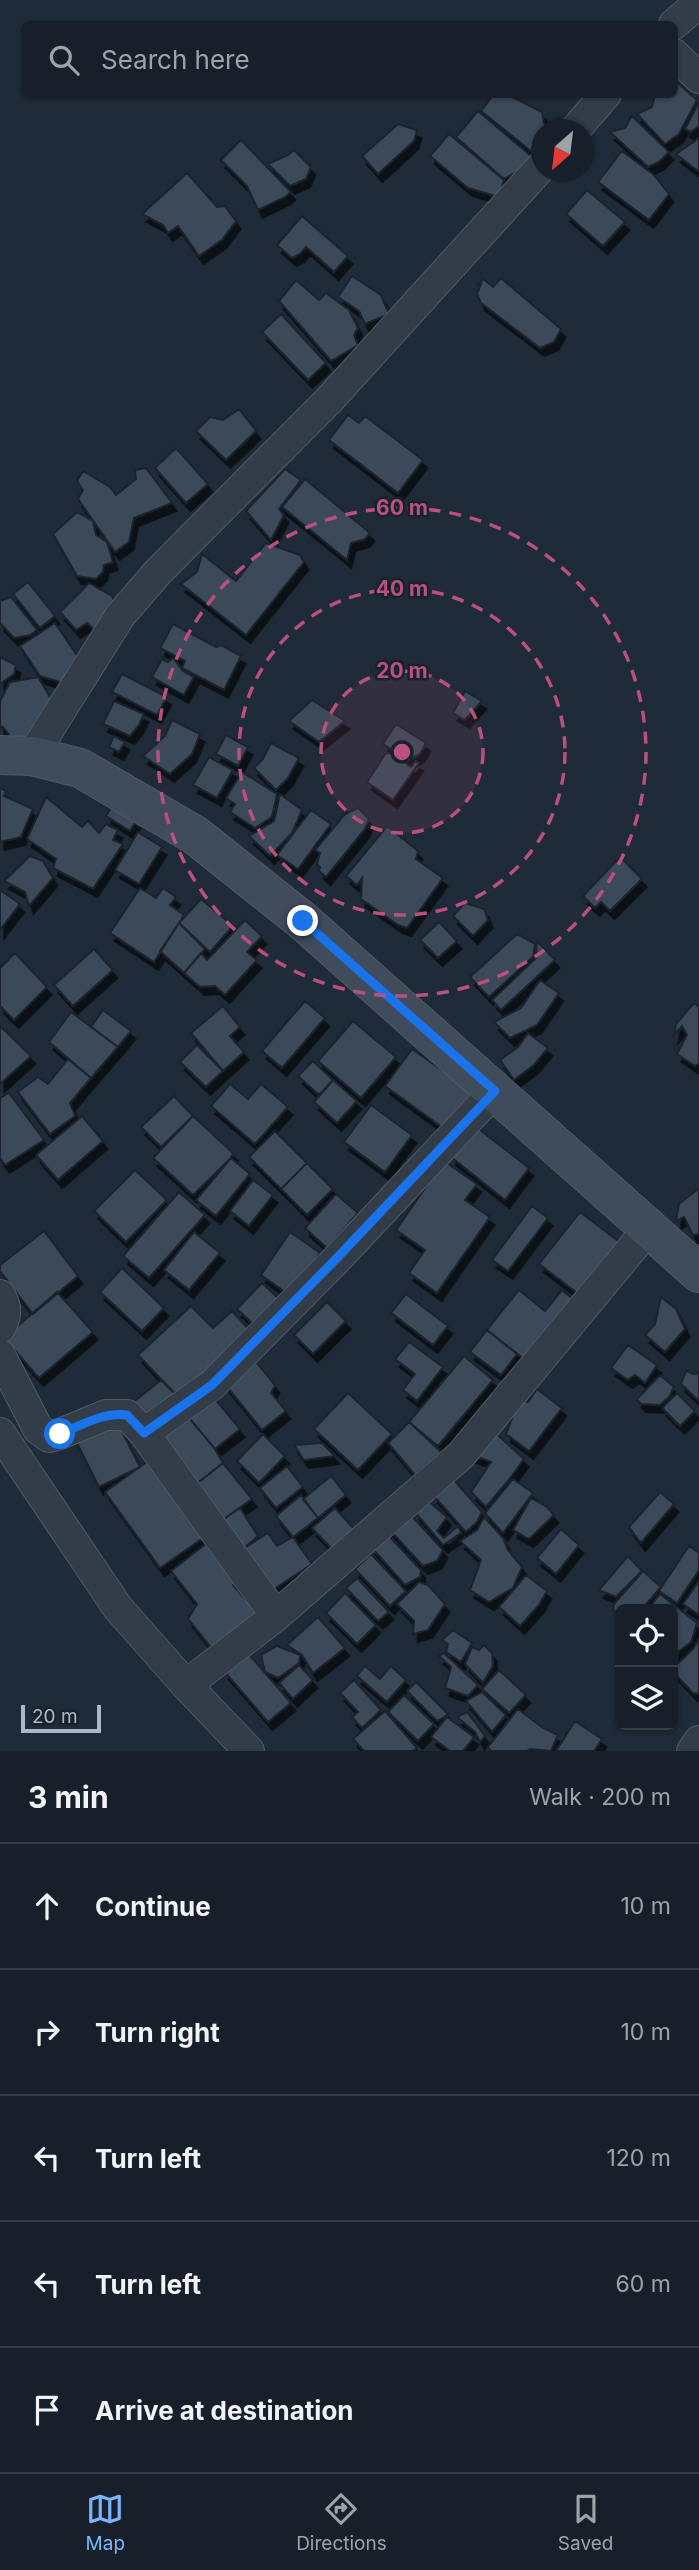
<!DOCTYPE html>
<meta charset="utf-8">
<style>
:root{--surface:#17202a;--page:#242d36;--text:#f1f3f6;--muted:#9ea3a8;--line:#363e47;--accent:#7bb5fd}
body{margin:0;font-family:Inter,sans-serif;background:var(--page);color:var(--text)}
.controls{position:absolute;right:21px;bottom:21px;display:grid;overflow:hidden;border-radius:10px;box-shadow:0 2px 5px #0004}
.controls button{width:63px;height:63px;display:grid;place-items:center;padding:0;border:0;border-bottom:2px solid var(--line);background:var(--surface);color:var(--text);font:35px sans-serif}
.compass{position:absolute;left:531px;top:119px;width:63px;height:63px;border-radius:50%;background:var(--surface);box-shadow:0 2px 5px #0004;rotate:208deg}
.scale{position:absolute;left:21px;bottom:18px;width:80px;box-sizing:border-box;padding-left:7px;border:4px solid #adb8c5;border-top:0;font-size:19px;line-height:24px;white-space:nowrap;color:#adb8c5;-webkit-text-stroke:5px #18222d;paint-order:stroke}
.stop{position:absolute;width:21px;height:21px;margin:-16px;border:5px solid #1a73e8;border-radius:50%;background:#fff}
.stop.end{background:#1a73e8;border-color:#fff;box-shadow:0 2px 7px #0008}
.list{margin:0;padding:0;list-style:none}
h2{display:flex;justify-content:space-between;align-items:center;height:91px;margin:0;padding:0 28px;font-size:30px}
h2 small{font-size:23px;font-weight:400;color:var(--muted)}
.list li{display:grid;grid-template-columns:46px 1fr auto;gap:21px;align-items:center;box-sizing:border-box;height:126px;padding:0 28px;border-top:2px solid var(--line)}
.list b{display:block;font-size:26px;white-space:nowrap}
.list em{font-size:23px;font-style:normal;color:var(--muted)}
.icon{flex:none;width:38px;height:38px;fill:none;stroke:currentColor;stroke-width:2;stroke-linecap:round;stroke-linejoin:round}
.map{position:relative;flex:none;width:699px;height:1751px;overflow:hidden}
.search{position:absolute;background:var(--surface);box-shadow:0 2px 5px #0004;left:21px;right:21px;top:21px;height:77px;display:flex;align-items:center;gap:18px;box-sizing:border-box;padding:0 24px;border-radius:10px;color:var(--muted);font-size:26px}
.sheet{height:721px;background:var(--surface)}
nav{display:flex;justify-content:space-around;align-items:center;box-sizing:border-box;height:98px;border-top:2px solid var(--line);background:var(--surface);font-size:19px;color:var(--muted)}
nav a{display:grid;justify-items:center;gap:4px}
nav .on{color:var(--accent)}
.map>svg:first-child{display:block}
</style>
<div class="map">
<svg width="699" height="1751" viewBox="0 0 699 1751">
<defs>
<filter id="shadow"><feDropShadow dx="4.5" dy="8" stdDeviation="0" flood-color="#0009"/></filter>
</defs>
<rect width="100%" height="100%" fill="#1f2b38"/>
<!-- building -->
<path fill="#3b4a58" stroke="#1a242f" stroke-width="2" filter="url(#shadow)" d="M674,80L697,100L679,134L665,144L637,114L652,107L655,94H674Z
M494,94H507L542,112L544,123L552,130H542V160L481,111Z
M699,102V126L691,132L685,129Z
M478,111L537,161L504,179L456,137Z
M632,116L669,152L659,162L648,167L610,132L625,128Z
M398,124L417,130L414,141L378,174L362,156Z
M449,134L504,180L499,197L468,188L430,156Z
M699,138V171H698L676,154Z
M241,140L291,192L285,197L258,210L247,186L221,160Z
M294,150L311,167L306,179L290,186L268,164L288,155Z
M622,151L654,175L669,194L649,220L598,182Z
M187,173L217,207L225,206L236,221L222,240L199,256L178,226L168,233L163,225L142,214Z
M587,190L625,222L603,246L566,214Z
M302,216L348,256L334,272L306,247L300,254L292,258L277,245Z
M352,276L381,295L389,314L365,324L359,311L338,297Z
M501,278L561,329L554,342L540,348L481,303L477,294L481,284L478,285L483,279L493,287Z
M296,280L319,300L326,293L349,310L358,328L354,335L358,345L331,361L279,301Z
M281,314L326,363L308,380L262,332Z
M239,409L256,431L226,460L196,431L210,417L223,420Z
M348,415L359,423L365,416L423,460L398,493L329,440Z
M176,448L208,484L186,503L155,468Z
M146,468L172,503L134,518L129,542L115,552L78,499L83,490L77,481L83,471L110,487L116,495L136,479L135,470Z
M285,469L301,480L279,509L284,515L271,540L246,511Z
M305,479L370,533L365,539L351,543L347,560L282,507Z
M77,512L93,521L96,535L107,542L113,562L104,565L103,572L96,579L77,576L53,534Z
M266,543L300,555L304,562L246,635L181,584L197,572L202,554L236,581Z
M28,582L55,616L40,628L13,594Z
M89,583L112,596L119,612L103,638L87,623L76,630L60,612Z
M11,597L37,630L31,635L14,638L0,623V601Z
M55,623L85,667L70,685L40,676L20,646Z
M173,624L216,647L221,645L241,656L224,690L182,668L185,661L160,648Z
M0,657L16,665L14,674L0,684Z
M173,658L183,671L194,677L184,695L152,677L162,659L168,662Z
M122,674L167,697L157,715L112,692Z
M38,677L53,702L41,735L12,739L3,727H0V701L10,682Z
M465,691L482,701L465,720L453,713Z
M312,700L345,721L319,742L289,721Z
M114,701L144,714L139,725L130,736L103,724Z
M172,720L200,734L192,754L170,774L143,756L165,736Z
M396,724L426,743L420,754L408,760L383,744Z
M226,735L248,747L238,766L216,754Z
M114,736L125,742L119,752L109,747Z
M271,743L299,758L288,778L276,790L254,768L263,759Z
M386,753L394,754L411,767L415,761L419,763L393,800L367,782Z
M209,757L233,770L217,798L193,785Z
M242,772L277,794L272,817L255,828L230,812L235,804L226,798Z
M0,788L6,791L4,796L33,809L21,837L0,842Z
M280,794L302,810L292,833L270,856L249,836L274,821Z
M46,797L82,827L88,821L99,833L106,824L118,830L113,840L123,844L93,889L53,868L56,859L27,839Z
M112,806L136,821L130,831L106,816Z
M358,808L369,819L365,829L326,877L319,871L320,867L317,864L320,853L315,850L345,814Z
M311,810L331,824L298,869L277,855Z
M387,826L418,851L416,859L443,878L407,928L398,925L361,899L362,878L357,885L346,876Z
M138,832L162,847L139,884L115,870Z
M30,856L43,861L53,878L29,906L25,892L4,881Z
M620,857L642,879L610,911L601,902L595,908L583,896Z
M140,888L156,898L163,888L176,897L170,905L184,915L154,962L110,933Z
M0,890L20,904L0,930Z
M201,899L233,926L210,952L179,923Z
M465,903L484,909L488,920L473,936L453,916Z
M245,920L262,936L247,952L257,960L225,995L215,986L200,987L184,973L201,953L207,960Z
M439,922L457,941L438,958L420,940Z
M179,923L205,949L184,973L160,951Z
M517,934L535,944L533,957L489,997L470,977Z
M537,941L555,960L501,1010L492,1000L536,958Z
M94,949L113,970L73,1006L54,985Z
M15,953L47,987L14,1020L0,1006V968Z
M540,980L559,993L537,1025L510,1038L494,1022L521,1008Z
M305,1001L325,1018L282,1068L262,1051Z
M694,1003L699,1007V1063L695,1066L677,1054L687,1035L682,1026L674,1035L676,1024Z
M223,1006L240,1027L230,1036L244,1052L223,1071L191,1033Z
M103,1010L131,1031L118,1047L91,1027Z
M71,1012L118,1047L91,1078L49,1042Z
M353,1021L396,1057L361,1098L318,1061Z
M0,1026L31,1056L0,1084Z
M528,1033L548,1048L534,1065L514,1080L500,1060L518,1047Z
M197,1045L223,1071L206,1087L180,1062Z
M412,1049L473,1092L446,1130L385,1086Z
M68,1059L91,1078L70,1103L75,1116L50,1134L18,1092L38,1077L48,1084Z
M313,1061L333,1080L319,1095L298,1076Z
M333,1080L357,1101L337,1123L314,1102Z
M230,1084L248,1099L261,1084L288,1107L255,1144L211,1106Z
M9,1093L44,1140L5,1165L0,1158V1098Z
M174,1096L193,1116L161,1147L141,1127Z
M371,1105L412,1135L385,1172L344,1142Z
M82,1116L103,1141L58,1180L36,1155Z
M193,1116L233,1153L231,1158L193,1195L153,1158Z
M475,1126L529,1168L505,1200L451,1157Z
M275,1131L307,1163L281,1189L249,1157Z
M231,1158L250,1174L216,1216L196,1200Z
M444,1161L477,1184L465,1200L490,1217L437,1293L409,1273L425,1250L396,1230Z
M307,1163L333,1189L307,1215L281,1189Z
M135,1170L167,1200L126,1242L94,1211Z
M253,1180L273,1195L249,1226L230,1211Z
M699,1188V1234L693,1235L684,1217L676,1221L679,1204Z
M179,1192L205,1215L149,1278L123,1256Z
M336,1194L358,1213L327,1248L305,1228Z
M532,1206L548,1218L508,1271L492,1260Z
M580,1212L626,1247L585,1299L539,1264Z
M44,1231L78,1276L33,1314L0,1271V1265Z
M194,1232L220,1253L189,1290L164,1270Z
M290,1232L320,1253L291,1296L261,1275Z
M122,1268L164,1308L142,1331L100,1292Z
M262,1283L279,1299L253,1324L237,1309Z
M519,1290L545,1311L562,1290L581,1306L533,1366L487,1330Z
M57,1292L93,1332L39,1378L4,1338Z
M406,1294L448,1326L433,1345L391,1313Z
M661,1297L676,1309L685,1329L665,1352L645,1335L655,1324Z
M327,1302L346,1321L313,1354L294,1335Z
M191,1306L213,1328L232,1311L254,1335L183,1402L138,1355Z
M487,1330L517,1354L501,1375L470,1352Z
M409,1342L443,1367L417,1401L403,1390L415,1374L395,1359Z
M628,1345L657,1365L645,1383L635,1375L628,1380L611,1368Z
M464,1356L493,1380L438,1446L409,1422Z
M254,1359L275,1385L271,1393L286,1411L262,1430L224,1383Z
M686,1371L694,1374L699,1373V1401L681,1384Z
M660,1375L674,1387L669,1397L660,1405L641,1404L637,1399Z
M161,1380L183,1402L148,1425L131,1404Z
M537,1389L562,1408L529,1451L506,1434L512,1418L511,1411L521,1399L528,1402Z
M348,1393L392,1434L358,1470L314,1429Z
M677,1393L695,1411L680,1426L662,1408Z
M215,1399L240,1429L215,1449L190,1419Z
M185,1413L215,1449L223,1463L195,1485L155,1436Z
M115,1418L140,1467L99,1487L75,1439Z
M409,1422L441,1452L415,1475L388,1443Z
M491,1429L524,1459L511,1477L486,1507L471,1492L491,1462L472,1455Z
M263,1434L285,1456L259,1483L237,1461Z
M322,1443L335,1456L304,1460L294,1445Z
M148,1461L203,1538L160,1568L105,1492Z
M223,1463L252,1499L221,1521L195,1485Z
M287,1466L303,1487L276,1508L260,1488Z
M331,1476L346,1495L318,1518L303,1499Z
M513,1479L533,1493L503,1533L485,1513Z
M454,1480L482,1512L477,1522L466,1532L433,1495Z
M660,1492L674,1504L641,1543L629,1527Z
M301,1495L318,1518L293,1537L276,1516Z
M531,1498L547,1507L554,1515L529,1539L513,1530Z
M426,1499L447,1517L437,1531L444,1538L458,1526L461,1533L443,1545L415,1512Z
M240,1508L258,1536L243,1549L221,1521Z
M335,1508L355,1530L333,1550L312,1528Z
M407,1511L443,1550L437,1561L423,1566L388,1528Z
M484,1517L503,1538L508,1550L522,1567L513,1588L489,1602L470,1590L481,1560L460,1541L477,1530Z
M561,1529L579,1545L556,1574L537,1558Z
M268,1533L277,1546L293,1537L312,1564L271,1591L243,1549Z
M388,1535L421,1570L420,1577L405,1585L371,1547Z
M212,1539L243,1577L233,1585L245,1599L255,1591L272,1612L217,1655L188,1619L197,1604L171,1571Z
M689,1546L699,1553V1570L677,1603L659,1591Z
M371,1554L406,1591L390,1606L355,1569Z
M628,1556L642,1571L616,1597L599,1590Z
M643,1571L661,1587L642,1609H620V1616L613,1610L614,1604Z
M526,1575L547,1591L539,1605L520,1626L499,1607Z
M357,1578L389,1612L378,1621L346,1588Z
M699,1581V1615L683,1604Z
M419,1582L428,1585L445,1604L428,1630L413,1634L414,1621L397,1604Z
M345,1593L376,1625L357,1644L326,1613Z
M660,1594L697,1623L691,1642L675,1654L673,1609H648Z
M318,1617L345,1648L313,1673L302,1655L287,1645Z
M453,1630L472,1643L461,1662L446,1652L448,1644L442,1640Z
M699,1639V1694L693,1693L673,1672V1668L693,1649Z
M484,1645L492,1653L493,1666L483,1683L465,1664L472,1647L479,1650Z
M277,1646L300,1655L299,1663L278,1678L265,1672L261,1655Z
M247,1652L291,1703L268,1722L224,1671Z
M444,1653L478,1685L468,1696L445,1688L451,1667L439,1656Z
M299,1665L313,1680L293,1699L279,1683Z
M365,1666L380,1679L391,1666L406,1680L387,1702L357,1676Z
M499,1670L526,1695L509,1713L482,1689Z
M354,1680L381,1710L362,1728L352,1717L358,1712L340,1693Z
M416,1682L448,1714L443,1718L437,1721L407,1691Z
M482,1692L506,1715L492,1732L466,1701Z
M404,1695L434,1724L418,1741L388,1712Z
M518,1709L543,1728L558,1735L551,1751L530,1749L527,1751H491L488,1747Z
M385,1711L417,1748L413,1751H364L353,1739Z
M467,1712L485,1736L480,1742L475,1732L457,1717Z
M447,1717L474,1737L463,1751H450L431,1737Z
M575,1721L602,1739L594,1751H556Z"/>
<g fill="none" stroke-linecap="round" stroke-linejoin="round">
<defs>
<path id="street" d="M674,24L699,3
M674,54L699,78
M575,130L606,94
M32,756L120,616L158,572L330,399L542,166
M0,1295C7,1307 7,1316 0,1328
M0,1355L38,1429L49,1437L60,1434L106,1415H127L144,1433L212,1385L336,1260L495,1091
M0,1433L118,1608L186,1685L249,1751
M144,1433L276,1616
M186,1685L276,1616L461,1455L649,1228
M692,1751L699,1741"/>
<path id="secondary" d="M0,755L32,756L80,768L195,835L303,921L699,1273"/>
</defs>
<!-- street casing -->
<use href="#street" stroke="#505b66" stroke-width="32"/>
<!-- secondary casing -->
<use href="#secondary" stroke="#505b66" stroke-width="40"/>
<!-- street -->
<use href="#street" stroke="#333d49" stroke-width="30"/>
<!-- secondary -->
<use href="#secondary" stroke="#404c5c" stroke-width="38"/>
</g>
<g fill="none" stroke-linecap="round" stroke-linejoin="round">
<!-- route -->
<path stroke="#1a73e8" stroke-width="9" d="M60,1434C82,1425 103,1412 127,1415L144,1433L212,1385L336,1259L495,1091L303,921"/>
</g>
<!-- distance rings -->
<circle cx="402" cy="752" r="81" fill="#bb5080" fill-opacity=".12"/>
<g fill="none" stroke="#bb5080" stroke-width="3.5" stroke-dasharray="12 9">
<circle cx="402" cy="752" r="81"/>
<circle cx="402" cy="752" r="163"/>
<circle cx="402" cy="752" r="244"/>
</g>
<circle cx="402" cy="752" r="10" fill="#bb5080" stroke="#18222d" stroke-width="3.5"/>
<g font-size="21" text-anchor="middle" font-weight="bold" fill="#bb5080" stroke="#18222d" stroke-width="5" stroke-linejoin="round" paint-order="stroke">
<text x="402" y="515">60 m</text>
<text x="402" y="596">40 m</text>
<text x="402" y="678">20 m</text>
</g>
</svg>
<div class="controls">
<button><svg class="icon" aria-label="locate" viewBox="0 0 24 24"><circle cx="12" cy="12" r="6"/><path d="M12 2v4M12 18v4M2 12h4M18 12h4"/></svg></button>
<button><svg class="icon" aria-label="layers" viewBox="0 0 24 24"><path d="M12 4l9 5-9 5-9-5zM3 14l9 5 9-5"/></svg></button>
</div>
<svg class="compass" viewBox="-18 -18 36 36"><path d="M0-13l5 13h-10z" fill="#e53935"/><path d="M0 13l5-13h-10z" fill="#9ea3a8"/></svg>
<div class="scale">20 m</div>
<div class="stop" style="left:60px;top:1434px"></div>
<div class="stop end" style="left:303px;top:921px"></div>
<div class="search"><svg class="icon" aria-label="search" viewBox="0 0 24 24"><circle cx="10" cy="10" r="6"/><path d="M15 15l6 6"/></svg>Search here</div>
</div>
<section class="sheet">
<h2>3 min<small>Walk · 200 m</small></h2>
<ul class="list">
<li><svg class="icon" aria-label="ahead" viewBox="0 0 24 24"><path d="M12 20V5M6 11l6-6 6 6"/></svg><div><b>Continue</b></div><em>10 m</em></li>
<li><svg class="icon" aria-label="right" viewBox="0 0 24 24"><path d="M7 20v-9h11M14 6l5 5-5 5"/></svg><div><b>Turn right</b></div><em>10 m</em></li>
<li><svg class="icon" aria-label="left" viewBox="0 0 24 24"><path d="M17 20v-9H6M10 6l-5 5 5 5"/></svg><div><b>Turn left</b></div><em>120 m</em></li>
<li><svg class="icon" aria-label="left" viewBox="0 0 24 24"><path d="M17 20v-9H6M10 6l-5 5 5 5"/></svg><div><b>Turn left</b></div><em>60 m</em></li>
<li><svg class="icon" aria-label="arrive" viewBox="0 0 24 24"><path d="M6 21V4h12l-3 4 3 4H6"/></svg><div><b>Arrive at destination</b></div></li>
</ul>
</section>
<nav>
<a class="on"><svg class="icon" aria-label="map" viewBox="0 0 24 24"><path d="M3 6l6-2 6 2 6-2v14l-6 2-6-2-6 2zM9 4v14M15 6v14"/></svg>Map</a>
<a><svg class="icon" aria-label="directions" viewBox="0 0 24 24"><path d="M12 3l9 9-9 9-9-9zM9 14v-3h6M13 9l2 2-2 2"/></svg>Directions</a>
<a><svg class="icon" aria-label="saved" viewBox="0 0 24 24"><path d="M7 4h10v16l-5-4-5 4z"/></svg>Saved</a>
</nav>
